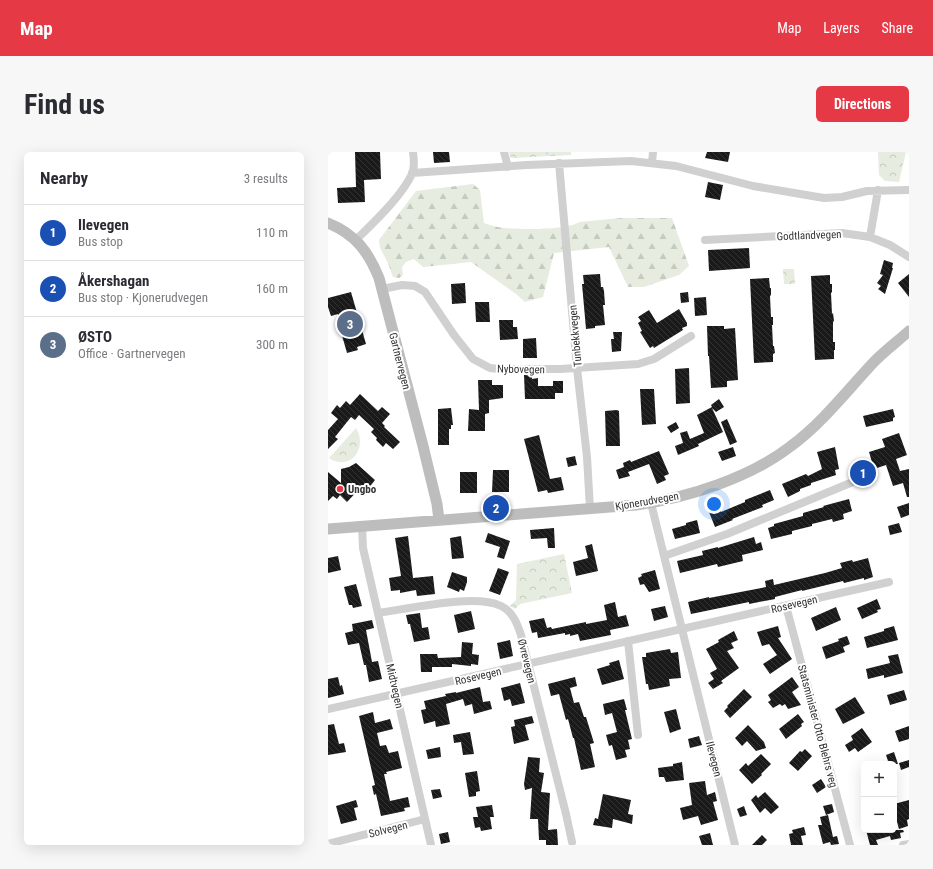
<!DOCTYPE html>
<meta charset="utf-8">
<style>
:root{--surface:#fff;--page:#f7f7f7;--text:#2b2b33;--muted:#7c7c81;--line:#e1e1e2;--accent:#e63946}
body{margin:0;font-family:"Roboto Condensed",sans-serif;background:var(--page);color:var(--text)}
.controls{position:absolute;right:12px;bottom:12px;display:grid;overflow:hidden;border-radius:6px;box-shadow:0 4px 16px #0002}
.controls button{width:36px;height:36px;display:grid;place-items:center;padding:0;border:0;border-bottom:1px solid var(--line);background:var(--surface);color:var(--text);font:20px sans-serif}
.you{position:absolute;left:386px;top:352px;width:14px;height:14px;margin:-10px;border:3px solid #fff;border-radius:50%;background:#1a73e8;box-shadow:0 0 0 6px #1a73e833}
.badge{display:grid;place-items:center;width:26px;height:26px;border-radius:50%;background:var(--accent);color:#fff;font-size:13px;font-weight:700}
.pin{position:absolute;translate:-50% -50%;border:2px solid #fff;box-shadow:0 1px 4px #0006}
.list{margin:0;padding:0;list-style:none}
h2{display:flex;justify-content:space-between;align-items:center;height:52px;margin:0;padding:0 16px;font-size:17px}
h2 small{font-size:13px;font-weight:400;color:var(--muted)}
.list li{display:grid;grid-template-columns:26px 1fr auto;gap:12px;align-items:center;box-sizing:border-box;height:56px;padding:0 16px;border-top:1px solid var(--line)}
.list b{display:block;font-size:15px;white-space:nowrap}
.list p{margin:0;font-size:13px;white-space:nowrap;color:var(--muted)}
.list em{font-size:13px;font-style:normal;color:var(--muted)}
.map{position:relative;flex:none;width:581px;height:693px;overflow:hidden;border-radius:6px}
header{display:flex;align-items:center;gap:24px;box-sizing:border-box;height:56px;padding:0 20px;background:var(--accent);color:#fff}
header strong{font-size:19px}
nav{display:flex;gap:22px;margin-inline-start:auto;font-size:14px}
.intro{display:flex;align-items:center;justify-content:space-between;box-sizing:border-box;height:96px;padding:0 24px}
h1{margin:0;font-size:28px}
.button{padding:10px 18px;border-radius:6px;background:var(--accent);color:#fff;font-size:14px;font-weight:700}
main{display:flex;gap:24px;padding:0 24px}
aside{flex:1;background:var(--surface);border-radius:6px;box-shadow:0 4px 16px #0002}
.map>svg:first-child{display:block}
</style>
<header>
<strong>Map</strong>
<nav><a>Map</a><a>Layers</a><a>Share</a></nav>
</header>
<div class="intro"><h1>Find us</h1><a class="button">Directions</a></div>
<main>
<aside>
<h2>Nearby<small>3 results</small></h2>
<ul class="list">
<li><span class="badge" style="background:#1a4fb4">1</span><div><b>Ilevegen</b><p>Bus stop</p></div><em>110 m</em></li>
<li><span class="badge" style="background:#1a4fb4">2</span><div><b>Åkershagan</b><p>Bus stop · Kjonerudvegen</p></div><em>160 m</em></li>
<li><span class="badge" style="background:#5c6f8a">3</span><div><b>ØSTO</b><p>Office · Gartnervegen</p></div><em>300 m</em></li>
</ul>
</aside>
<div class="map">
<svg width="581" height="693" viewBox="0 0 581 693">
<defs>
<pattern id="forest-firs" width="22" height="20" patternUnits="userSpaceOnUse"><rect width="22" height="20" fill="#e6ecdf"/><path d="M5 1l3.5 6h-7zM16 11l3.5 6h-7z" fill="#c6cbc0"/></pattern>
<pattern id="park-crowns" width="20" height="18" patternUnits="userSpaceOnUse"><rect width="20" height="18" fill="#e6ecdf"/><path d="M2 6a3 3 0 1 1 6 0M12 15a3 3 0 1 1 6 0" fill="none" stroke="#c6cbc0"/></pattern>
<pattern id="building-back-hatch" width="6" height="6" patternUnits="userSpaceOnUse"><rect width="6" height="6" fill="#1a1a1a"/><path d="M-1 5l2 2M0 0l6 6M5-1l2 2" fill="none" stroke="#333"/></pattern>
</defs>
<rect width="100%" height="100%" fill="#fff"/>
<!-- forest -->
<path fill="url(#forest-firs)" d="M145,32L152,38L156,71C163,73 170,76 177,76C192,78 241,78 251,70L293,66H344L361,114L351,123L316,135H300L281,95L226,101L215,145L197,150L188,142L143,110L95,115L86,107L78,110L74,115L75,123L71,126L65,125L60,111L52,96L51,88L88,39Z"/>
<!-- park -->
<path fill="url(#park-crowns)" d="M181,0H243V3L183,6Z
M550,0H578L571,30L557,29L551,23Z
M455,117H466L467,132H456Z
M28,276C40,296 23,320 1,306Z
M236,402L244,441L192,452L187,457L182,454L188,448L189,412Z"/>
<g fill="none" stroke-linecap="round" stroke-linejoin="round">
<!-- stream -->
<path stroke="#cfe2ee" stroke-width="2.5" d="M219,0V2"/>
</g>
<!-- building -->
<path fill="url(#building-back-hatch)" d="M27,0H52L53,27L36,28L37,50L10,51L9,36L28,35Z
M105,0H121L122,10L106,11Z
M379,0H402L400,10L377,6Z
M380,30L395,33L392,48L377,45Z
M421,96L422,116L381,119L380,98Z
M556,108L565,111L564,116H565L557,142L550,137L553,134L549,131L555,123L552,122Z
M272,122L273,135H275L276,139L277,153H275L277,173L267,174V176L258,177L254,132H256L255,123Z
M581,122V145L570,131Z
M502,123V132H504V140L503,141L504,162L505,161L506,169L505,170V190H507V198H506V207L487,208L483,124Z
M441,126L442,136H443V143L442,144L443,165H445V173H444L445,194H446L447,201L445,202V210L426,211L422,127Z
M137,131L138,151L124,152L123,132Z
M23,140L38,192L29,195L30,198L19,201L13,180L15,179L10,162L3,164L0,155V146Z
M360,140L361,150L353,151L352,141Z
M378,145L379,163L367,164L366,146Z
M147,150H161L162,170H148Z
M351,157L359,171V174L354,176L355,178L326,196L325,194L322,196L312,180L314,179L310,171L313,169L310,165L321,158L329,171Z
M171,168H185V175H189L190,187L172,188Z
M379,174H396V177L407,176L410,228L399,229V235L383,236L381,204H380Z
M285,180H294L293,199L284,200L283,187H286Z
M208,186L209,206H195V187Z
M361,216L362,251L348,252L347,217Z
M196,223H204V227L210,226V234H225V229H235V241H227V247H197Z
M150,228H164V233H175V246L161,248V261L157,262V279H140L141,257L151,258Z
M312,237H326L328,272L314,273Z
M32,242L50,259L54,255L62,262L54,271L57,274L56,275L72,290L65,297L58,291L55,295L48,288L49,286L43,280L46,277L31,263L27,268L23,265L7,285L10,287L0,297V278L10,267L3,261L9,253L12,256L18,249L22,253Z
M391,247L396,255L388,260L384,256L395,280L370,292L371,294L350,303L347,294L355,291L352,281L359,279L362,287L376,281L369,263L384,255L383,253Z
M123,256L125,273H123V277H121V293H110V257Z
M565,257L567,265L565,266V269L538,275L535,264Z
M289,258L291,259L292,294H278L277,259Z
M399,267L409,290L402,293L393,270Z
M348,270L351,276L343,281L339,275Z
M571,281L579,303L568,307L572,319L581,317V345H579L575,331L565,334L558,313L546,317L541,300L557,295L554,287Z
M211,283L222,327L233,325L236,338L220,341L219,338L210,340L196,287Z
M405,295L408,304L394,309L390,300Z
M507,295L511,317L507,318L508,323L483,331V333L472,337V339L460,345L454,332L478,322L480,324L494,317L489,300Z
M331,299L341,322L336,324L338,328L329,332L321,312L300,320L302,324L291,327L288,318L296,315L295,311L302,308L303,310Z
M247,304L249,313L240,315L238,306Z
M28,311L47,328L40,337L35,333L19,350L12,343L9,347L5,344L0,349V320L13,331V317L21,315Z
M165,318H181V340H164Z
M132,320H149V341H132Z
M442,338L446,348L434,353L435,355L404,367L405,368L387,375L381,360L391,356L393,360L417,350V348Z
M521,347L524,359L515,362L516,367L505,370L504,367L484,372V374L464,379V382L443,387L440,376L446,374V372L475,364V361L496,355L495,354Z
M581,351V363L573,366L569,355Z
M369,368L372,381L347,387L344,377L358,373V371Z
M571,371L574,380L562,383L560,374Z
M226,376L227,396H220L219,386L203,387L202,378Z
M160,381L182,389L176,407L169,405L172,395L157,390Z
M80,384L85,426L105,424L107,442L89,444L88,438L72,441V438L63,439L61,426L73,424L67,386Z
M133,384L136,406L124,407L122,386Z
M426,385L428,392L433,390L435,398L414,403L415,409L390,415L389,412L352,421L349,409L375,403L374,399L390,395V396Z
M264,392L270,419L248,424L245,410L260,406L257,394Z
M10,404L13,418L0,421V406Z
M540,406L545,425L536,428V426L516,431L515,429L474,439V438L447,445V447L421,452V450L363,462L360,450L381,445V446L438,435L437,429L445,427L446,433L497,421L514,416L512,411L524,408L525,410Z
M170,416L181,420L172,443L161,439Z
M327,418L332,437L321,440L316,432L312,433L310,426L314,424L313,422Z
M124,420L139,425V430L136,439L132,437L131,440L119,435Z
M28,432L34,454L25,456L24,453H21L16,435Z
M549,447L553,457L549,458L550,460L534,467L529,456Z
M287,450L290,465L298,463L301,474L282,478L283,483L252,489L250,482L242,484V482L237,483V481L210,486L209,480L204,481L201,469L216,466L219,476L223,475L224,477L258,470V472L279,468L276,453Z
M337,454L340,465L326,469L323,457Z
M508,455L513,468L488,479L483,466Z
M143,459L147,477L130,481L126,463Z
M92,461L94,476L100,475L102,487L86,490L82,472H80L78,463Z
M44,468L46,476L38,478L44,510L50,509L54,527L41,530L38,513H36L31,491L20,493L17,481L25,479L24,472Z
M450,474L453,485L450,486L464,507L442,522L435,512L449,503L441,492L434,494L429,480Z
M566,474L570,488L539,496L536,485L556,479V477Z
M406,479L410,488L403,491L406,496L399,499L411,516L393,529L395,531L385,537L380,531L386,527L382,521L389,517L378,497L391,490L390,488Z
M519,484L522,492L515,495L517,500L498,507L494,495L511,489L510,487Z
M182,488L185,504L172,507L169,491Z
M134,490L145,491L144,502L151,503L150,513L143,512V514L124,512V515H104V520H93L92,502H109L110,506L133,505Z
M342,497L343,501L350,500L353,526L341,527L342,534L321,538L320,532H318L314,505H318V501Z
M570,502L575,521L556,526V523L540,527L538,517L562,511L560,504Z
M291,508L296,527L274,533L269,517L282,513L281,511Z
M10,525L12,534L14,533L16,542L0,546V527Z
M247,525L249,534L242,536L246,551L251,550L256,565H258L266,591L262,592L267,615L253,618L246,586H245L240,567L238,568L231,542L223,544L220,532Z
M464,525L471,535L464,540L473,553L460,557L457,552L454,554L452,552L445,556L440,550L443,548L440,543Z
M192,531L197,551L184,554L182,547L176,549L173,536Z
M152,535L155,550L162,549L164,557L146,562L144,552L137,554L135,547L118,552L122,572L108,575L107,569L96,572L93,558L98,557L96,549L118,544L117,542L128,540V541Z
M416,537L424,545L402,566L396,559L400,555L399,554Z
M576,538L579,548L562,553L559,543Z
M527,545L537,561L515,572L507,557Z
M296,547L299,558H297L304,587L300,588L302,597L297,598L299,605L288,608L284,593L281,594L278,583L289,580L284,561L277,563L275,552Z
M348,557L353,577L342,581L336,560Z
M45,560L47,571L62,567L65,577L49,581L52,594L58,593L61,601L70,599L74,616L58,620L59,622H56L62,649L80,645L82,655L76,656L77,659L53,664L48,642L46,643L44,634L47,633L31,564Z
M470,562L476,570L473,572L474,574L458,587L451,577Z
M204,564L206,571L197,573L201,588L186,592L183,575L187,574L186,568Z
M6,572L11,592L16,591L18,600L0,603V573Z
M420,573L436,590L438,596L428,599L419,589L414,594L407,586Z
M581,574V587L571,590L567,579Z
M534,576L544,590L530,600L527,596L521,600L517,593L525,588L523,584Z
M142,580L146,602L135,603L133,590L126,591L125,583Z
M371,584L374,593L362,596L360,587Z
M112,595L113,605L100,607L98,598Z
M477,597L484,604L470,619L461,611L472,599L474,600Z
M566,600L570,612H561L558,603Z
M433,602L443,612L433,622L434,623L424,632L411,618L418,611L420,614Z
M200,605L212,606L211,620L216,621L213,640L222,641L220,678L229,677L230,693H218V688H211L210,667H202L204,636L197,638L196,632Z
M581,608V615L573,618L571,611Z
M354,610L356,628L338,630L336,625H331L330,616L345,614V612Z
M149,619L152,639L148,640V644L141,645L137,621Z
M493,627L498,635L489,641L484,633Z
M377,629L379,643L387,640L389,649L385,650L390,668L373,673L370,664L355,668L352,656L364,653L361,631Z
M112,637L114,645L105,647L103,638Z
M437,640L451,655L443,662L437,656L432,661L423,648L428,643L430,646Z
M275,642L303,648L300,662L305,663L304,672L285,667L284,676L265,673L267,666L270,667Z
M28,648L30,655L26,656L29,668L13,672L8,654Z
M581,648V667L579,668L580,674L571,677L566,659V652Z
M504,652L506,660L498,663L495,654Z
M164,653L166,665H162L164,677L153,679L152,675L147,676L145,665H150L148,655Z
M416,654L419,663L412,665L409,657Z
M500,663L505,685L509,684L511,692L503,693L502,690L495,692L490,673H494L492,665Z
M476,675L478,683L473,684L475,693H463L461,682L465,681L464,678Z
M538,678H575L576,680L572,681L573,686L563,688L562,684L548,688L550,693H542Z
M120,680L122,690L113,692L111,682Z
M382,681L385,693H374L371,684Z
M434,683L439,688L434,693H424Z"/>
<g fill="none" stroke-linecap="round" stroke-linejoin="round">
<!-- street -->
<path stroke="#d0d0d0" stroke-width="8" d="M176,0L180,15
M231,11L249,216L259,305L262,357
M324,11L325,0
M84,21L199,13L303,9L348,14L425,34L496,46L514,45L539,39L581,38
M542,85L550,38
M28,88C46,70 73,45 84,22C87,15 86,7 85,0
M377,88L514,81L542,85L562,93L581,105
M54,137L74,133L87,134L97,140L126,183L145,207L162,216L171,217H232L310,212L326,207L363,184
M323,351L407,693
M34,374L35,396L103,693
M336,404L399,382L532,327
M458,454L522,693
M50,461C80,457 147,441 173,454C185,460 189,471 193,483L238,662L244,690
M300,489L310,583
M0,557C187,516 374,474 561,430
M0,692L97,667
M575,693L581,692"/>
<!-- secondary -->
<path stroke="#bdbdbd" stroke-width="11" d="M0,71C27,82 40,99 51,126L95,294L109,352L111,368
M0,377L308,353C359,346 422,326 463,294C494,271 518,240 544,212C555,200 569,190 581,179"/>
</g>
<!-- markers -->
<circle fill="#e63946" stroke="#fff" stroke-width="1.5" cx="12" cy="337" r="4"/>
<g text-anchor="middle" stroke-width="4" stroke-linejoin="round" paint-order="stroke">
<!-- street labels -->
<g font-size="11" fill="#333" stroke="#fff">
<text transform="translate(481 83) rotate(-2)" y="4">Godtlandvegen</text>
<text transform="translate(247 184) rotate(-95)" y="4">Tunbekkvegen</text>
<text transform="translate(72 209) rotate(76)" y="4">Gartnervegen</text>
<text transform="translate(193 217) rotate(1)" y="4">Nybovegen</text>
<text transform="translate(319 349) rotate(-10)" y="4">Kjonerudvegen</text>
<text transform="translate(466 452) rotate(-13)" y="4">Rosevegen</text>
<text transform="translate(199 509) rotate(76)" y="4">Øvrevegen</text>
<text transform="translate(150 524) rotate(-13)" y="4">Rosevegen</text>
<text transform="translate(67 534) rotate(77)" y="4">Midtvegen</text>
<text transform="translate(490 574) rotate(75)" y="4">Statsminister Otto Blehrs veg</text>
<text transform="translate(386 607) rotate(76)" y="4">Ilevegen</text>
<text transform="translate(60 677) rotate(-14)" y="4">Solvegen</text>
</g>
<!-- poi labels -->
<g font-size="11" font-weight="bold" fill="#333" stroke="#fff" text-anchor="start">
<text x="20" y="341">Ungbo</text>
</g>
</g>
</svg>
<div class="controls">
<button>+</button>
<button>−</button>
</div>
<div class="you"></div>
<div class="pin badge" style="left:535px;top:321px;background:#1a4fb4">1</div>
<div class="pin badge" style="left:168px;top:356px;background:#1a4fb4">2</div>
<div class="pin badge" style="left:22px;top:172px;background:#5c6f8a">3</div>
</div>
</main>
